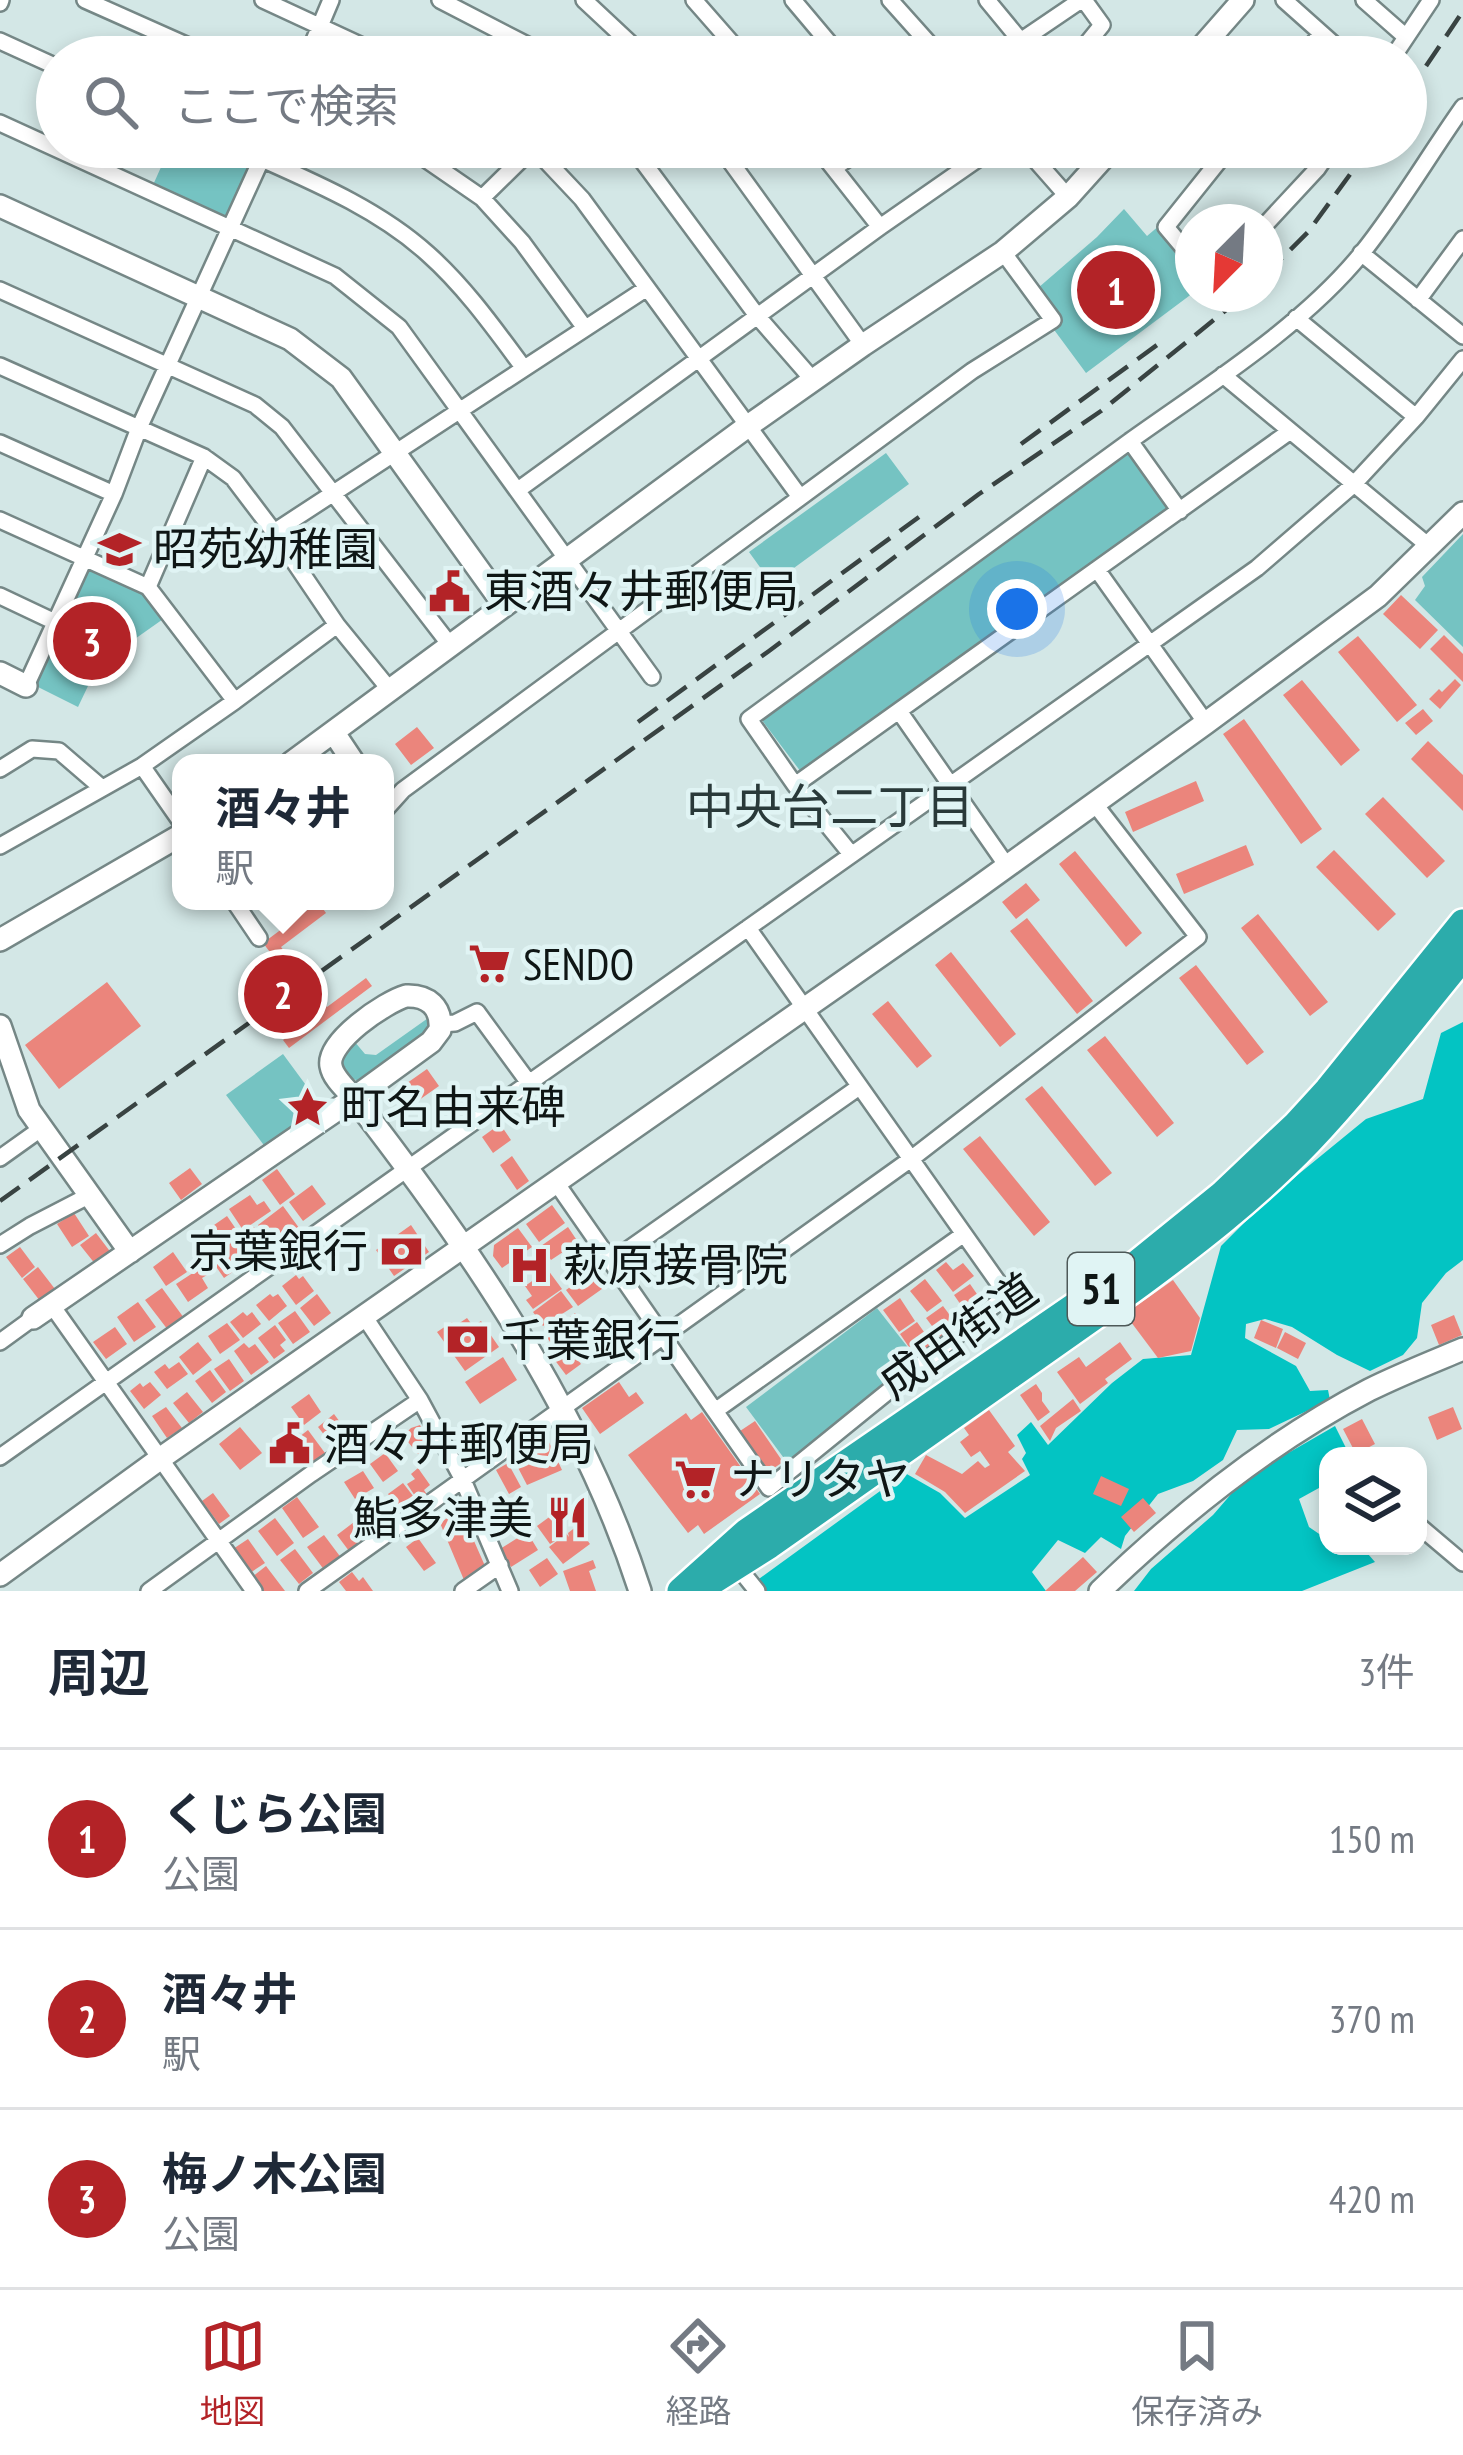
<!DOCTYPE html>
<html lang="ja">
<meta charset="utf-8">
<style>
:root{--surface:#fff;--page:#f6f6f7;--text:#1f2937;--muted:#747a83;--line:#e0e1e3;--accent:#b32327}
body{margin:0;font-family:"PT Sans Narrow","Noto Sans JP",sans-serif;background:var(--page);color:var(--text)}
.controls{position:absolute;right:36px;bottom:36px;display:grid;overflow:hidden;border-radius:24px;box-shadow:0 6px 18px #0003}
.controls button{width:108px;height:108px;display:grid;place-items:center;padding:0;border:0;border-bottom:3px solid var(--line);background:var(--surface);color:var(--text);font:60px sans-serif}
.compass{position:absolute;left:1175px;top:204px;width:108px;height:108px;border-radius:50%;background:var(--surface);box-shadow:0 6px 18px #0003;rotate:204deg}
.you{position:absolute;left:1017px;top:609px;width:42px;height:42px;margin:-30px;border:9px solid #fff;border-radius:50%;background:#1a73e8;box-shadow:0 0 0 18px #1a73e833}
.badge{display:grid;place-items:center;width:78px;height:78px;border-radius:50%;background:var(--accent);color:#fff;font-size:39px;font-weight:700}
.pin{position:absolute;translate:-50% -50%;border:6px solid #fff;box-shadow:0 3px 12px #0006}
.popup{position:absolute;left:172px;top:754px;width:222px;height:156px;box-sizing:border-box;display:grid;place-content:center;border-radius:24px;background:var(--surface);filter:drop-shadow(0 3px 9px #0005);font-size:39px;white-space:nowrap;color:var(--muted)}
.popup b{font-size:45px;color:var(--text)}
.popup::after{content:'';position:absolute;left:50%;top:100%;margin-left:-24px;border:24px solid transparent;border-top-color:var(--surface)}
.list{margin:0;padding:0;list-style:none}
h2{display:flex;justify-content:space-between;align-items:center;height:156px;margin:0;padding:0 48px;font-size:51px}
h2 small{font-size:39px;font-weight:400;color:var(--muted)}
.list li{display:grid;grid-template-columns:78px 1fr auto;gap:36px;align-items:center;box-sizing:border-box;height:180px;padding:0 48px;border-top:3px solid var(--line)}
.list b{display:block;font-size:45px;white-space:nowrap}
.list p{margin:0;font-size:39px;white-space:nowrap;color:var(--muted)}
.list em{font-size:39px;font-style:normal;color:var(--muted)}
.icon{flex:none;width:66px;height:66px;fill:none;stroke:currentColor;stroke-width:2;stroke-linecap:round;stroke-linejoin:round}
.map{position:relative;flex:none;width:1463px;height:1591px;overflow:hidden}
.search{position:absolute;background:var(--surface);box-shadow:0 6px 18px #0003;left:36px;right:36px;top:36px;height:132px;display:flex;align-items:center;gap:30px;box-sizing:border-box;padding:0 42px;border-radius:66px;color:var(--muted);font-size:45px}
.sheet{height:696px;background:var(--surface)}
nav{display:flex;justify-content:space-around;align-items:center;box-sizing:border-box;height:168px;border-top:3px solid var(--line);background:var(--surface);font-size:33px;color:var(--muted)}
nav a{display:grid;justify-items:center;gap:6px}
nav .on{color:var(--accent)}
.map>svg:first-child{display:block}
</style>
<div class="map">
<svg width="1463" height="1591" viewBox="0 0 1463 1591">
<rect width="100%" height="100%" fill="#d3e7e6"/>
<!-- green -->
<path fill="#75c3c2" d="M170,147H215L252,163L226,219L153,185Z
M1124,209L1147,236L1160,225L1193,266V293L1086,373L1052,327L1038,288L1097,237Z
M1130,441L1168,511L801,772L761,719Z
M886,453L909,484L772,584L749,552Z
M1463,534V647L1415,600L1425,586L1422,577Z
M87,565L145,591L166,617L98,665L78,707L32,684Z
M431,1016V1032L361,1082C347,1078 341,1068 342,1053L354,1041L365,1054L376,1055Z
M283,1054L322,1107L266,1148L226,1095Z
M877,1308L921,1364L789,1465L746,1407Z"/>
<!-- forest -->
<path fill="#03c4c3" d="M1463,1022V1260L1446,1273L1422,1303L1417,1338L1403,1355L1370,1371L1337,1355L1292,1327L1265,1319L1246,1324L1245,1338L1296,1366L1310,1391L1328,1390L1330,1400L1269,1429L1237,1430L1223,1460L1193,1481L1158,1494L1125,1536L1121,1549L1101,1537L1085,1553L1058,1540L1032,1572L1046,1591H764L756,1581L905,1473L940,1493L965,1518L1030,1475L1022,1459L1026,1453L1017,1435L1031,1422L1048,1445L1112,1383L1143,1359L1191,1355L1221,1246L1267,1200L1366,1119L1423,1099L1441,1033Z
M1335,1426L1350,1456H1328V1483L1299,1499L1309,1527L1328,1540V1546H1361L1375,1562L1302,1591H1134L1151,1569L1213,1515L1245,1478Z"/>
<!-- building -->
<path fill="#eb857c" d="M1401,595L1438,630L1420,649L1383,614Z
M1444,635L1463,654V682L1430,649Z
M1358,636L1417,705L1397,722L1338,652Z
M1455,679L1461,685L1440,709L1429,699L1439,689L1442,692Z
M1302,680L1360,750L1341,766L1283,695Z
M1423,709L1433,721L1416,735L1405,723Z
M1244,719L1322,829L1301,844L1223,734Z
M417,727L434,748L411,765L395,744Z
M1428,741L1463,775V811L1411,759Z
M1196,781L1204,801L1133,832L1125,812Z
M1383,797L1445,861L1427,878L1365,814Z
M1246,845L1254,865L1184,894L1176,874Z
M1334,850L1396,914L1378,931L1316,867Z
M1075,851L1142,933L1126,947L1059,864Z
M1026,883L1040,900L1016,919L1002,902Z
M318,902L326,913L281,947L327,1007L366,978L372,986L289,1048L283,1040L286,1038L245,984L276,960L263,943Z
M1258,914L1328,1002L1310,1016L1241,928Z
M1027,918L1093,1001L1077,1014L1010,931Z
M951,952L1016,1034L1000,1047L935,965Z
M1196,965L1264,1052L1247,1065L1179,978Z
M107,982L141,1026L59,1089L25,1045Z
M888,1001L932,1056L917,1068L872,1014Z
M1105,1036L1174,1123L1157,1137L1087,1050Z
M427,1069L439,1086L412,1105L400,1088Z
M1042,1086L1112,1173L1095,1186L1025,1099Z
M500,1124L511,1140L493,1153L482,1137Z
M980,1136L1050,1222L1034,1236L963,1149Z
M512,1156L529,1181L517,1190L500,1165Z
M190,1168L202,1184L181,1200L169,1183Z
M277,1169L295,1194L280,1205L262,1180Z
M312,1185L326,1204L303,1221L289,1202Z
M250,1195L257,1205L264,1201L271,1211L243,1230L229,1209Z
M552,1205L565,1223L539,1242L526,1224Z
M283,1206L302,1232L277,1250L258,1225Z
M74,1213L89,1236L72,1247L57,1224Z
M227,1216L236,1229L230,1233L234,1239L221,1247L216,1239L211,1242L204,1232Z
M411,1225L429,1252L394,1276L376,1250Z
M254,1227L268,1247L224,1278L210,1258Z
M568,1227L578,1242L551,1260L541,1246Z
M518,1228L532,1247L502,1268L493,1256L494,1245Z
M96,1233L112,1254L96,1265L80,1245Z
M20,1247L35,1267L22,1278L6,1257Z
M173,1252L187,1272L166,1286L153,1267Z
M946,1262L953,1270L963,1263L974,1276L953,1292L936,1270Z
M38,1267L55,1289L40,1301L23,1279Z
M202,1267L207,1275L202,1278L208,1288L188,1302L176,1284Z
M597,1268L609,1284L578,1306L566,1290Z
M548,1270L562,1289L533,1309L526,1300L532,1296L525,1286Z
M296,1275L299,1279L303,1276L314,1291L296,1305L282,1286Z
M925,1279L942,1301L927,1312L910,1291Z
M1173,1280L1200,1318L1191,1351L1158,1358L1125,1314Z
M970,1284L986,1307L970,1318L954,1295Z
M162,1288L184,1318L168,1330L145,1300Z
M561,1291L573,1307L543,1326L533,1312Z
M270,1294L273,1297L278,1294L287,1306L269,1321L256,1305Z
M317,1294L331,1313L314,1326L300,1308Z
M900,1298L915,1321L899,1332L883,1310Z
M138,1302L156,1327L134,1342L117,1317Z
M943,1306L961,1330L944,1342L926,1318Z
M295,1311L310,1332L293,1344L278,1323Z
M243,1312L247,1316L252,1312L261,1324L243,1338L230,1322Z
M575,1313L587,1329L557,1351L545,1335Z
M1454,1315L1462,1335L1439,1345L1431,1325Z
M467,1318L473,1326L481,1321L499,1347L465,1371L437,1332L452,1322L455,1326Z
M1261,1320L1283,1329L1276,1348L1254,1338Z
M917,1322L934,1346L922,1355L918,1350L913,1353L900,1334Z
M227,1323L240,1340L220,1354L208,1336Z
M275,1325L286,1340L280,1345L285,1351L274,1359L258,1338Z
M115,1327L127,1344L106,1359L93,1342Z
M1285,1332L1306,1343L1298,1359L1277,1348Z
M198,1342L212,1360L193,1375L179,1357Z
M1120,1342L1132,1359L1105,1379L1108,1383L1080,1404L1057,1372L1079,1357L1086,1367Z
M244,1343L249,1348L255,1344L269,1362L251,1375L234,1351Z
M569,1348L581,1364L566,1375L554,1359Z
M503,1357L517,1380L480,1404L465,1382Z
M229,1359L244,1381L230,1391L214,1369Z
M179,1362L188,1374L167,1389L154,1372L165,1364L169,1369Z
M210,1370L226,1392L212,1403L195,1381Z
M150,1382L161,1395L144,1409L130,1391L140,1383L143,1387Z
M619,1382L629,1397L636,1392L644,1403L600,1434L582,1408Z
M1036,1384L1042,1393V1401L1050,1412L1038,1421L1020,1395Z
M187,1392L203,1412L189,1423L173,1403Z
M309,1394L321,1412L304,1425L291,1407Z
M1073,1399L1081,1411L1056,1428L1050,1441L1040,1426Z
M166,1407L182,1428L167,1438L152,1416Z
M1453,1407L1462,1429L1437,1440L1428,1417Z
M989,1410L1015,1446L1008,1452L1025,1471L965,1513L945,1492L915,1474L926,1455L962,1474L978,1461L985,1468L990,1465L980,1451L971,1457L960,1442L969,1435L964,1428Z
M702,1412L760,1494L704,1534L698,1525L688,1533L628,1455L686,1413L691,1420Z
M334,1414L343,1426L339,1430L345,1437L333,1446L318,1427Z
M1362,1419L1375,1444L1356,1454L1343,1429Z
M755,1421L783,1462L768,1472L740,1431Z
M420,1425L429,1446L418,1454L403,1436L411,1428Z
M240,1427L262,1453L240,1470L219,1444Z
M308,1430L325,1453L311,1464L294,1441Z
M541,1437L548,1440L562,1470L527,1485L514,1460Z
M385,1453L398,1471L383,1482L370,1464Z
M508,1463L521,1487L509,1494L496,1470Z
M418,1468L430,1485L424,1490L428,1496L419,1502L407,1484L415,1479L411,1474Z
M363,1471L374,1488L355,1499L344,1482Z
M1101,1476L1129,1489L1121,1506L1093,1494Z
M403,1483L417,1501L409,1507L404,1501L397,1506L388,1494Z
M213,1493L230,1516L219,1524L202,1501Z
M297,1497L319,1527L303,1538L282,1508Z
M1143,1498L1156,1513L1134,1532L1121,1517Z
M460,1509L485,1566L475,1572V1577L464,1580L440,1523Z
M552,1515L569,1537L568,1533L577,1526L590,1544L563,1564L549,1547L562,1537L550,1544L537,1526Z
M275,1518L294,1543L277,1556L258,1531Z
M358,1519L371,1536L349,1551L337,1535Z
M527,1532L538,1550L511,1567L500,1549Z
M324,1535L342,1559L325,1571L307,1547Z
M418,1538L436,1563L424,1571L406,1547Z
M248,1539L265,1563L250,1573L233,1549Z
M295,1549L313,1573L299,1584L280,1560Z
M1083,1557L1097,1572L1075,1591H1045Z
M547,1558L558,1574L540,1587L529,1570Z
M593,1560L596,1568L589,1571L596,1591H570L563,1571Z
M266,1566L285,1591H261L251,1578Z
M352,1572L359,1581L363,1577L373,1591H346L339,1582Z"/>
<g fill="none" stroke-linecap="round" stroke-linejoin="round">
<defs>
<path id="street" d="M85,0L213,57
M263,0L386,57
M440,0L527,45L542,57
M584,0L645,57
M694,0L744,57
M793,0L841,57
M890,0L941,57
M987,0L1020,40
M1284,0L1348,57
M1364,0L1406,37
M0,3L1,0
M0,41L57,67
M307,57L331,0
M997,57L1081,0
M1076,57L1102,25L1084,0
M1302,57L1321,34
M1393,57L1431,0
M0,123L335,276L399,327L652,677
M235,147C301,177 374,205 428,254C465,287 494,328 523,367
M408,147L482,198L522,242L585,328
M533,147L582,199L800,497
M632,147L758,317L813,380
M720,147L863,345
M817,147L880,227
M1024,147L1068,197
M834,168L865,147
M482,198L534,147
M1265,225L1317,169L1332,147
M1361,253L1463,336
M1193,259L1166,227L1230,147
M0,290L255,405L282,427L450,645
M1418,300L1463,239
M1296,318L1416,417
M0,366L204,457L233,478L274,532L337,625L390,690
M1223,375L1430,547
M0,443L114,494
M518,490L880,227L995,147
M1180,511L1130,441C1207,386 1303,326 1362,253C1399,207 1429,155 1463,107
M0,520L148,587L235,701
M274,532L647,288
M1098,571L1206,723
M148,587L204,457
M0,596L55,622
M26,686L114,494L139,428L267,147
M899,711L1007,866
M142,766L181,822
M0,769L32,749L59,751L102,788
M795,785L1289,432
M385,810L403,790L972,371L1053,320L1003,252
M0,846L142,766L235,701L337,625
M851,854L795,785L749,719L1130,441
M234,901L259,938
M441,1024L455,1023L477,1012L529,1083
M0,1158L42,1128
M555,1181L715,1411L964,1234
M0,1245L30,1226L90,1195
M612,1261L859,1087
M53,1307L254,1591
M364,1316L420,1400L463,1480L510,1591
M0,1342L33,1318
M715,1411L769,1488L1007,1295L748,928
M0,1457L1257,568L1353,485L1416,417L1463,359
M1418,1525L1463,1563
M737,1566L757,1591
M149,1591L311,1474L420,1400
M307,1591L911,1159L1198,937L1094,803
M463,1591L500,1565"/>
<path id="secondary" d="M1193,57L1243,0
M0,206L290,339L341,378L504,605
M0,673L26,686
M334,733L354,763
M291,763L748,426L863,345L1003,252L1068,197L1113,147
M0,940L181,835
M406,996C428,995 442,1007 440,1030L431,1042L354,1098C346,1089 333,1078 331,1066C326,1042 385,1002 406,996Z
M0,1026L29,1110L130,1252
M33,1318L354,1098C469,1246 582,1410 640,1591
M0,1575L161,1458L970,893L1206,723L1378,596L1463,513
M1100,1591C1180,1514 1269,1442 1369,1390C1399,1375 1432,1362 1463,1349"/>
<path id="highway" d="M709,1583L769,1545L1130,1291C1193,1245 1254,1198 1308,1142C1363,1084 1412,1019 1463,957
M681,1591L747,1532L1138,1263L1222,1195L1296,1125L1328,1090L1463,923"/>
</defs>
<!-- street casing -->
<use href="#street" stroke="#758786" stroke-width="20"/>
<!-- secondary casing -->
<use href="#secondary" stroke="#758786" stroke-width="26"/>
<!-- highway casing -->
<use href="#highway" stroke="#fff" stroke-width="32"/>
<!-- street -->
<use href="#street" stroke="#fff" stroke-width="15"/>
<!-- secondary -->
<use href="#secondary" stroke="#fff" stroke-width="21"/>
<!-- highway -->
<use href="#highway" stroke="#2cacab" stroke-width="27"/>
<!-- rail -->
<path stroke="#394342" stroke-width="4.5" stroke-dasharray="24 12" stroke-linecap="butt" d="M1406,96L1463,11
M1265,275L1308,232L1370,147
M1021,444L1157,345
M638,722L919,517
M0,1201L769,651L979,494L1101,411L1246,294"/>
</g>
<!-- icons -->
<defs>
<symbol id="school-bare" viewBox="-9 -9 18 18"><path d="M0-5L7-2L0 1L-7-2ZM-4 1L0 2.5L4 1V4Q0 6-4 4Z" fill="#b32327" stroke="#e0f4f4" stroke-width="2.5" paint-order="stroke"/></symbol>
<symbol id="civic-bare" viewBox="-9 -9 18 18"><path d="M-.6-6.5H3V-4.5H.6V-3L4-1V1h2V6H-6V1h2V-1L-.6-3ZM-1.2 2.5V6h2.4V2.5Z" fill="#b32327" stroke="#e0f4f4" stroke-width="2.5" paint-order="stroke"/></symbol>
<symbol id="supermarket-bare" viewBox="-9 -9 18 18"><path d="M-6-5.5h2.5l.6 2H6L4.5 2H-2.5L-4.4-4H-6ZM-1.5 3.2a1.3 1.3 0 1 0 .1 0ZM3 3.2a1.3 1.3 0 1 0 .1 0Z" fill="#b32327" stroke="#e0f4f4" stroke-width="2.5" paint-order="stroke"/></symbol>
<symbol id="sight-bare" viewBox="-9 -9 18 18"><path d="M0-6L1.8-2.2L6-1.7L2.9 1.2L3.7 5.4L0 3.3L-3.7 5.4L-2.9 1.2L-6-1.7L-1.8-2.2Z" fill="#b32327" stroke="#e0f4f4" stroke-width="2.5" paint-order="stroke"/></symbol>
<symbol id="bank-bare" viewBox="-9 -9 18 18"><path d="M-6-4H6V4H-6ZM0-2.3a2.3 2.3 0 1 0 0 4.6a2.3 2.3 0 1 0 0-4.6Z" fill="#b32327" stroke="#e0f4f4" stroke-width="2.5" paint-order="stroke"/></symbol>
<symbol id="hospital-bare" viewBox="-9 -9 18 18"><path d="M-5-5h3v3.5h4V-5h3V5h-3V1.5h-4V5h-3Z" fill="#b32327" stroke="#e0f4f4" stroke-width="2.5" paint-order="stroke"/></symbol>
<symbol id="restaurant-bare" viewBox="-9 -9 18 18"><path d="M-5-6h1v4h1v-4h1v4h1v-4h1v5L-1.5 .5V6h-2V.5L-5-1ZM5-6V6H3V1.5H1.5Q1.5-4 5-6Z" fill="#b32327" stroke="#e0f4f4" stroke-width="2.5" paint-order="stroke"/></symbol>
</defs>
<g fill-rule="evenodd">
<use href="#school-bare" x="90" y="520" width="59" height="59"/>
<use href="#civic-bare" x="420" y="562" width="59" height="59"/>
<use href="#supermarket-bare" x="460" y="934" width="59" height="59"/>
<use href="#sight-bare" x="278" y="1078" width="59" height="59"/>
<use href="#bank-bare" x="372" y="1222" width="59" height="59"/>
<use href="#hospital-bare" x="500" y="1236" width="59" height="59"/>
<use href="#bank-bare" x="438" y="1310" width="59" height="59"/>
<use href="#civic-bare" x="260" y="1414" width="59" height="59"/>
<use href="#supermarket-bare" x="666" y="1450" width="59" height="59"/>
<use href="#restaurant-bare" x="538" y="1488" width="59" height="59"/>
</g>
<g text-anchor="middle" stroke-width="9" stroke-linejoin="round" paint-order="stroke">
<!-- shield labels -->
<rect fill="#e0f4f4" stroke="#4e5958" stroke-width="3" x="1068" y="1253" width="66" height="72" rx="9"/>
<g font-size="42" font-weight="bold" fill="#0f1615">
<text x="1101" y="1304">51</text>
</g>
<!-- poi labels -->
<g font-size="45" fill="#0f1615" stroke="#e0f4f4" text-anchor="start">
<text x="153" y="565">昭苑幼稚園</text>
<text x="484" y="607">東酒々井郵便局</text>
<text x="523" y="980">SENDO</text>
<text x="341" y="1123">町名由来碑</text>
<text x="368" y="1267" text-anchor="end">京葉銀行</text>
<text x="563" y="1281">萩原接骨院</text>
<text x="501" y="1356">千葉銀行</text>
<text x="324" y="1460">酒々井郵便局</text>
<text x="730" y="1495">ナリタヤ</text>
<text x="533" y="1534" text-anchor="end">鮨多津美</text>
</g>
<!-- street labels -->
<g font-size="45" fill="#0f1615" stroke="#e0f4f4">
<text transform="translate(958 1336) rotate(-35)" y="16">成田街道</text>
</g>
<!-- neighbourhood labels -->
<g font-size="48" fill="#293939" stroke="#e0f4f4">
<text x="830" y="824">中央台二丁目</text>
</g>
</g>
</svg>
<div class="controls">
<button><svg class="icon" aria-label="layers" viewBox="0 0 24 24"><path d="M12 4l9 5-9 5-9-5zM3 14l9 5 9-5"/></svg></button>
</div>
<svg class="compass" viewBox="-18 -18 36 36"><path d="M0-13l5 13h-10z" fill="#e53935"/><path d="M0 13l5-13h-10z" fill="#747a83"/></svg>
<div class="you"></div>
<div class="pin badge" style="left:1116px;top:290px">1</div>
<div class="pin badge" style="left:283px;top:994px">2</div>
<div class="popup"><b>酒々井</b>駅</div>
<div class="pin badge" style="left:92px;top:641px">3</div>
<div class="search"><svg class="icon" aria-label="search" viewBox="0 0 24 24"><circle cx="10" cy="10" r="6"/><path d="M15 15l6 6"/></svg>ここで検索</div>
</div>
<section class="sheet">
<h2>周辺<small>3件</small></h2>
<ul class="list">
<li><span class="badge">1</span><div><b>くじら公園</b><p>公園</p></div><em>150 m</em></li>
<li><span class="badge">2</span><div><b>酒々井</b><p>駅</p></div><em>370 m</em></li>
<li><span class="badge">3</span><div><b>梅ノ木公園</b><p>公園</p></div><em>420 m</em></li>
</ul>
</section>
<nav>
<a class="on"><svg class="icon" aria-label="map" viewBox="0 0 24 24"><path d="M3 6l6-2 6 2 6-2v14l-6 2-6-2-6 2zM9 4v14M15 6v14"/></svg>地図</a>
<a><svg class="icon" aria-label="directions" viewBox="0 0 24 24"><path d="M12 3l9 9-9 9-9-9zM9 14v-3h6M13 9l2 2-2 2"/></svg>経路</a>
<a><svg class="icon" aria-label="saved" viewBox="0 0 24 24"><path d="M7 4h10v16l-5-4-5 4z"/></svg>保存済み</a>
</nav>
